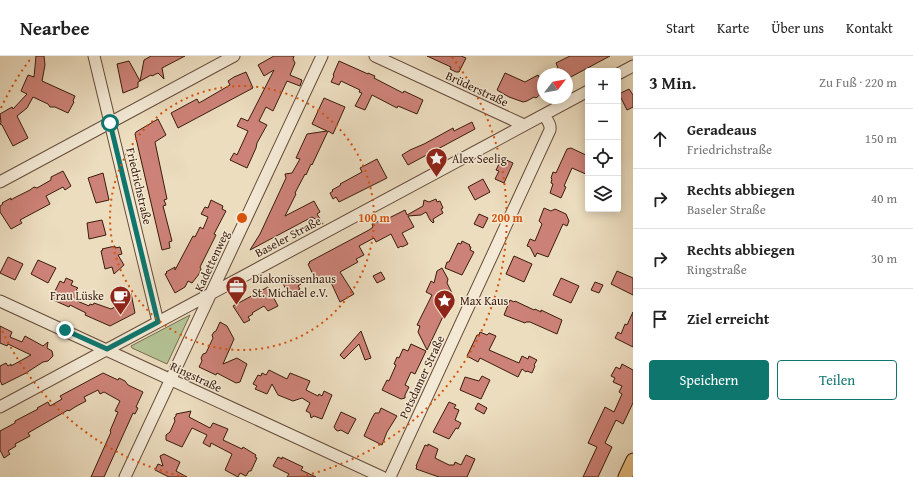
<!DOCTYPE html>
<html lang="de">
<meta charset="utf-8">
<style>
:root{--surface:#fff;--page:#f6f6f6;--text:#222;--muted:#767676;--line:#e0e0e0;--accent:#0f766e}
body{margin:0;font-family:"Gentium Book Plus",serif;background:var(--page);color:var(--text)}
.controls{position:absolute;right:12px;top:12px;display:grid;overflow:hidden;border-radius:4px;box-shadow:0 2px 10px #0003}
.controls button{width:36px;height:36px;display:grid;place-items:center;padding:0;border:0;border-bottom:1px solid var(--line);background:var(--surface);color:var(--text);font:20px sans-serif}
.compass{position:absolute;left:537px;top:12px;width:36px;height:36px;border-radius:50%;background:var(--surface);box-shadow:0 2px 10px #0003;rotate:59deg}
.stop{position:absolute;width:12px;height:12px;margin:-9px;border:3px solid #0f766e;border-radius:50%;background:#fff}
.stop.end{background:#0f766e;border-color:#fff;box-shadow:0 1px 4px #0008}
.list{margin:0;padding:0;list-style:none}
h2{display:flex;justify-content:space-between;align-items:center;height:52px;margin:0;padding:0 16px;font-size:17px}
h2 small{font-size:13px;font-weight:400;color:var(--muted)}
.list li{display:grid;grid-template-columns:26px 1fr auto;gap:12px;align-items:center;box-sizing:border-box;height:60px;padding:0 16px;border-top:1px solid var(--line)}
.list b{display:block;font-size:15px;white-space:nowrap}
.list p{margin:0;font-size:13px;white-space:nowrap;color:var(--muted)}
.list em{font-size:13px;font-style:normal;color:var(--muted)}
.actions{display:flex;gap:8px;padding:12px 16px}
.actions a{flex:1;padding:9px 0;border:1px solid var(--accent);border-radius:4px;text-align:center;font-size:14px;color:var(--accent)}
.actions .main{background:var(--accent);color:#fff}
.icon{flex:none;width:22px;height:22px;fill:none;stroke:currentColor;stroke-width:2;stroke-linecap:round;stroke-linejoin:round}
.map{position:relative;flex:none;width:633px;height:421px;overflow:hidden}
header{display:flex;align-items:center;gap:24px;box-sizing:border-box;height:56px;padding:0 20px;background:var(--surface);border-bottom:1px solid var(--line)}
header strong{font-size:19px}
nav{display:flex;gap:22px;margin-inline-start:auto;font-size:14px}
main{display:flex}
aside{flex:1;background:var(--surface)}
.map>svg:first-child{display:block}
</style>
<header>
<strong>Nearbee</strong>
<nav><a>Start</a><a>Karte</a><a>Über uns</a><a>Kontakt</a></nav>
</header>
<main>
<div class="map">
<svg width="633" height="421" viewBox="0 0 633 421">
<rect width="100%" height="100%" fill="#ecddbf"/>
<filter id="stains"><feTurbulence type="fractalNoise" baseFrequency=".005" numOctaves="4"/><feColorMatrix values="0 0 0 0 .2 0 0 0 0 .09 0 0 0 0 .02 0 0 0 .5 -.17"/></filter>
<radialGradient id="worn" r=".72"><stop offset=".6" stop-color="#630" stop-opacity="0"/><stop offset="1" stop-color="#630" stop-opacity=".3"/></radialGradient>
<!-- green -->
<path fill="#b4c295" stroke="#776f51" d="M190,259L167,308L132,292L131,290Z"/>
<!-- building -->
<path fill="#cd8277" stroke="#3a1c0d" d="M36,0H44L45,9L42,25L75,40L73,45L74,46L68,57L55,51H50L48,48L33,41L27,52L17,60L28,82L13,90L2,69L0,68L1,67L0,58L12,51L13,53L27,38L21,35L28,19L34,21Z
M151,0H185L162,12L164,23L158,17L152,20L151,19L140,25L144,4Z
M274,0H294L293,3L295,7L290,19L302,24L300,30L287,25L273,55L266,51L259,65L267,69L257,87L256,92L247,112L230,104L234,97L237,99L248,75L237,70L241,62L248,65L274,14L264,20L258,9Z
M427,0H461L466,2L459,16H456L450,13L451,11Z
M570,0H610L567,23V18H546L558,12L556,7Z
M129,5L140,25L138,26V31L123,37L117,8Z
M339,5L368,18V17L375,20L374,22L403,37L404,35L423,44L417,58L398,50L397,52L372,39L365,54L355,50L362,37L359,36L360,34L341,25L339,29L331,26L334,20L333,19Z
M246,16L253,32L178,72L171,57L197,43L199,47L230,29L228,25L234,21Z
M505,17L525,26L538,19L543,29V36L536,42L534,41L527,45L523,46L509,41L497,34Z
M629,33L633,39V51L627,54L619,38Z
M324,42L345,51L333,78L328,75L312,109L311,108L306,119L305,118L295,137L296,138L285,160L314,145L320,156L317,158L323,168L312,161L250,194L260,178L286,122L285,118L292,117L300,103L296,102L307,78L327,75L312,68Z
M158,63L166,79L155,86L167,143L164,144L166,149L163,150L172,185L169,186L170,192L162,194L135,78L136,76Z
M472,66L475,73L408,109L402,99L410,94L424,88L453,72L454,75Z
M571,92L588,100V119L572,112L564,130L566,131L561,142L550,137L553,128L551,127L552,123L551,122L553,116L556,117L567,93Z
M502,102L513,107L504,127L495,123L499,115L496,114Z
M377,103L387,122L339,146L336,141L333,143L330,137L333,135L332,134L341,129L340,128L362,116L360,112Z
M63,115L71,130L65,134L63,131L46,140L50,148L20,164L22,167L11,173L0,156V150L3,148L2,147L11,142V144L14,142L30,134L34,131L37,132L51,124V121Z
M103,117L109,144L96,147L88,122Z
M483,123L490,136L475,144L468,131Z
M436,143L437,146L440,145L443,152L441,153L443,157L433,163L434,166L433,167L430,164L426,156L421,159L408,160L414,171L402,177L408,188L402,191L401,190L398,192L391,178L376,186L374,182L359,190L364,199L356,203L358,206L340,216L354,238L340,246L329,222L320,226L319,224L316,225L308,208L310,207L309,206L369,174L373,171L372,168L378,165L379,167L405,154L407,159L423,150L424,144L429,146Z
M211,144L223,150L222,153L226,155L214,178L216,179L200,211L201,213L199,218L192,227L188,225L185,231L175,237L165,218L167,217L166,216L175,211V214L193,180L195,181L200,171L203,173L208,161L201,158L205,151L208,152Z
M544,152L551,155L555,153L566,158L569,165L567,170L563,168L548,201L537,197L535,201L530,191L527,190L530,183L535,185L542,168L539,165Z
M479,158L488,162L483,172L474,168Z
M102,164L106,179L89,183L87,167Z
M462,185L470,189L469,190L471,191L470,194L474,196L462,219L445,212L447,206H449L458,187L461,188Z
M115,190V192L120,191L122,198L118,199L124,209L114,218L112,211L105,213L101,195L103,194L102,193Z
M514,200L532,208L524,226L506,218Z
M8,201L23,208L15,224L0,217Z
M38,204L56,212L48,227L31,218Z
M442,212L448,223L447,227L453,239L451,243L453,248H449L427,294L418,276L420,270L417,269L432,239L426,236L431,225L434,227L437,215Z
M617,215L633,222V239L611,228Z
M381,216L385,223L377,227L373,220Z
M291,219L294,223L297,221L301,228L298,230L300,233L289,239L281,224Z
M66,222L73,225L71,229L78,232L76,234L79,236L75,244L89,250L90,248L93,249L94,247L111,253L121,248L120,244L123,243L122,239L131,237L135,257L110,270L85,259L86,257L70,249L69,251L51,243L60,225L64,227Z
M561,222L579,230L571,247L553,239Z
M595,226L603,229L599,237L591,234Z
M268,231L278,250L268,255L264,250L252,257L253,258L248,261L250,264L244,267L233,250Z
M510,244L514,246L515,245L534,254L535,253L541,256V254L562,264L557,278L530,266H526L525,267L504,259Z
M633,256V291L615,282L618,276L621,278L625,268L627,269Z
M220,266L227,270L234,283L223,308L237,302L247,308L240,326L236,327L217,317L216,319L199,311L202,305L201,302L203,298L206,297L213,282L212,279L214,276L216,275Z
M0,270L12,276L10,281L22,286L25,280L43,290L48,286L47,292L52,295L53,300L48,305L43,306L26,317L2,329L0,324V310L6,307L8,310L11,308V310L31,299L8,288L7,290L0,287Z
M361,275L371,302L365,304L359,288L344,303L340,299Z
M480,276L487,279L489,277L496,280L489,294L519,307L522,300L528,303L529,300L537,304L534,309L535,310L532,317L527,315L526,316L522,313L518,321L480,302L478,306L467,300L477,279H479Z
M411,288L426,295L415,318L411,316L405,329L409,331L405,339V342L401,343L382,334L387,324L389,325L396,309L394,308L397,301L399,302L403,293L408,295Z
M622,308L633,314V347L623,368L616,364L605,387L612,391L598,421H583L597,391L588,387L605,351L614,356L622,338L619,336L622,330L613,326L615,322L611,320L616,311L620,313Z
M269,314L287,323L290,317L310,325L306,334L318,340L319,338L322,340L324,335L332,339L322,363L314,360L311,362L310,357L306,355L310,347L302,342L293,345L278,339L272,328L267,338L255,333L257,330L253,328L258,319L261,320L262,317L266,319Z
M103,317L118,324L119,322L125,325L128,329L143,336L136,351L138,352L135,358L133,357L129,366L104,421H91L111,376L110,375L118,356L115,355L120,345L104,336L100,338L98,334L84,341L86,345L75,351L69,355L68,354L28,377L30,380L15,388L16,390L8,395L10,398L4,402L0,394V375L15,367V365L38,353L37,352L48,346L50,350L62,343L60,340Z
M482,320L490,324L481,343L460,334L465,321L479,325Z
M449,346L456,349L454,352L459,354L455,364L461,367L458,373L456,372L449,383L433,376Z
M478,347L487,352L484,358L475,353Z
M381,352L397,360L387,376L382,389L364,380L372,362L375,357H379Z
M191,355L189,361L210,372L213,367L228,373L223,384L242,393L243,391L256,399L255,401L257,402L251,415H249L246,420L240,417L238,421L225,414L232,398L211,387L210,391L203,387L207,379L192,372L182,391L166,384V379L170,376L175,365L174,362L176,360V358Z
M341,356L356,363L348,378L341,374L338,375L336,374L334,371Z
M428,388L438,393L435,402L449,409H454L455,406L461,409L466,399L475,403L467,421H439L416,413L417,410H416L425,389L428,390Z
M164,398L180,406L176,415L187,421H169L155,414L158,408L163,410L160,400Z
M278,401L282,403V401L303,411L301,414L316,421H287L289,418L273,410Z"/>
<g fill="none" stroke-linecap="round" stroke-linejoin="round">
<defs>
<path id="minor" d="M94,0L158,266
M375,0L524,69
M618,18L633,10
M0,126L234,0
M0,245L382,421
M0,351L588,35
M125,421L322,0
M390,421L550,74C551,68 547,64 544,59"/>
<path id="major" d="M625,421L633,404"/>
</defs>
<!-- minor casing -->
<use href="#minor" stroke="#664c3a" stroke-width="13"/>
<!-- major casing -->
<use href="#major" stroke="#3a1c0d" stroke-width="15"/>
<!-- minor -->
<use href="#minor" stroke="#f3e9d5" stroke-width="11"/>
<!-- major -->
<use href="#major" stroke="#e6be80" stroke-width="13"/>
</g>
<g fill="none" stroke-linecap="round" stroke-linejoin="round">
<!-- route -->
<path stroke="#0f766e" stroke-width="5" d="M65,274L107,293L158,266L110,67"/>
</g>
<!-- distance rings -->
<g fill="none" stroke="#d7530c" stroke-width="2" stroke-dasharray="2 4">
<circle cx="242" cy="162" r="132"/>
<path d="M185 421A265 265 0 0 1 1 272M1 52A265 265 0 0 1 32 1M452 1A265 265 0 0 1 299 421"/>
</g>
<!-- icons -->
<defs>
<symbol id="sight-pin" viewBox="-11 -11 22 30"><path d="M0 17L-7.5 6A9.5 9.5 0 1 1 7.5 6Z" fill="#8f2418" stroke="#f3e9d5"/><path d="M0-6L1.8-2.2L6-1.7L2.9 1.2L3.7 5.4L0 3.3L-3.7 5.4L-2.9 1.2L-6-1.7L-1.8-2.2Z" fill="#fff"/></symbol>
<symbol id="office-pin" viewBox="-11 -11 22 30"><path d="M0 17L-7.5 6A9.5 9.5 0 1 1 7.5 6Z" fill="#8f2418" stroke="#f3e9d5"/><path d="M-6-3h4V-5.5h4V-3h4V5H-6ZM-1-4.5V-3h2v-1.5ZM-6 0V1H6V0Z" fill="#fff"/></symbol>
<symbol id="cafe-pin" viewBox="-11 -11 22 30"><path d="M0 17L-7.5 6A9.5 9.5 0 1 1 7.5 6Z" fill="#8f2418" stroke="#f3e9d5"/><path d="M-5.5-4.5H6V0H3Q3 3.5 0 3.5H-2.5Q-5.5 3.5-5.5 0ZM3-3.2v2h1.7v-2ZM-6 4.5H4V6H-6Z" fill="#fff"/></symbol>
</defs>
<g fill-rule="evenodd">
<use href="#sight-pin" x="424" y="90" width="25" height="34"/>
<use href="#office-pin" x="224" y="218" width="25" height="34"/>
<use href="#cafe-pin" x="108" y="228" width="25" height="34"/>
<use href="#sight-pin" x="432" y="232" width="25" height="34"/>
</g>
<g text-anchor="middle" stroke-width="3" stroke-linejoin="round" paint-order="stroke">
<!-- street labels -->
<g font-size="12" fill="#3a1c0d" stroke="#f3e9d5">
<text transform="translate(477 33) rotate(25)" y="4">Brüderstraße</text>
<text transform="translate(139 130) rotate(77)" y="4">Friedrichstraße</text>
<text transform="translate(288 181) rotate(-28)" y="4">Baseler Straße</text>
<text transform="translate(212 205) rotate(-65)" y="4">Kadettenweg</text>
<text transform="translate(196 321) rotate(25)" y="4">Ringstraße</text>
<text transform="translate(422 321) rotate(-65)" y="4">Potsdamer Straße</text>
</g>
<!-- poi labels -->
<g font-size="12" fill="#3a1c0d" stroke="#f3e9d5" text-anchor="start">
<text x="452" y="107">Alex Seelig</text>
<text x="252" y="227">Diakonissenhaus<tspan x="252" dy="14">St. Michael e.V.</tspan></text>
<text x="104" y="244" text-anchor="end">Frau Lüske</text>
<text x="460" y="249">Max Kaus</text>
</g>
</g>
<circle cx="242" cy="162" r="6" fill="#d7530c" stroke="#f3e9d5" stroke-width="2"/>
<g font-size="12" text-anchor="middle" font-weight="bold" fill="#d7530c" stroke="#f3e9d5" stroke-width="3" stroke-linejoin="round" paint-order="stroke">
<text x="374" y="166">100 m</text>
<text x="507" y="166">200 m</text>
</g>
<rect width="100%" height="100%" filter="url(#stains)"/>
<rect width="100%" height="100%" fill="url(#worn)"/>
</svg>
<div class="controls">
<button>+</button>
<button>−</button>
<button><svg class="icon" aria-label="locate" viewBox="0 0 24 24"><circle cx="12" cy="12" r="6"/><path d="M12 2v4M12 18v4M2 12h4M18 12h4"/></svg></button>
<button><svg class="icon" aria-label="layers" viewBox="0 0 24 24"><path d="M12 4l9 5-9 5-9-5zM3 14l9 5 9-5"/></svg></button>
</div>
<svg class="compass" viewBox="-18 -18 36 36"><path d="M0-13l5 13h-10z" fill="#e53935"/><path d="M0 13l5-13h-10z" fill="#767676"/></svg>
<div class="stop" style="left:110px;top:67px"></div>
<div class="stop end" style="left:65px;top:274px"></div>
</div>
<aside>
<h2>3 Min.<small>Zu Fuß · 220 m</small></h2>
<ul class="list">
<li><svg class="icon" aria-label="ahead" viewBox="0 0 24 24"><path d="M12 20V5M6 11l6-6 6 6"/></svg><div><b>Geradeaus</b><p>Friedrichstraße</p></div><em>150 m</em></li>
<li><svg class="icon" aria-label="right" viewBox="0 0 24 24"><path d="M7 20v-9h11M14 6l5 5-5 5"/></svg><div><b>Rechts abbiegen</b><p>Baseler Straße</p></div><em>40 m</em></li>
<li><svg class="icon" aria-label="right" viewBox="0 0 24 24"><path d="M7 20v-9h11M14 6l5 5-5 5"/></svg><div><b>Rechts abbiegen</b><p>Ringstraße</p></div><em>30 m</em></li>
<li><svg class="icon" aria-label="arrive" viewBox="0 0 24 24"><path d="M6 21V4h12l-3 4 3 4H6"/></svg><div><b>Ziel erreicht</b></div></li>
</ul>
<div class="actions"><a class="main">Speichern</a><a>Teilen</a></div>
</aside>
</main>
